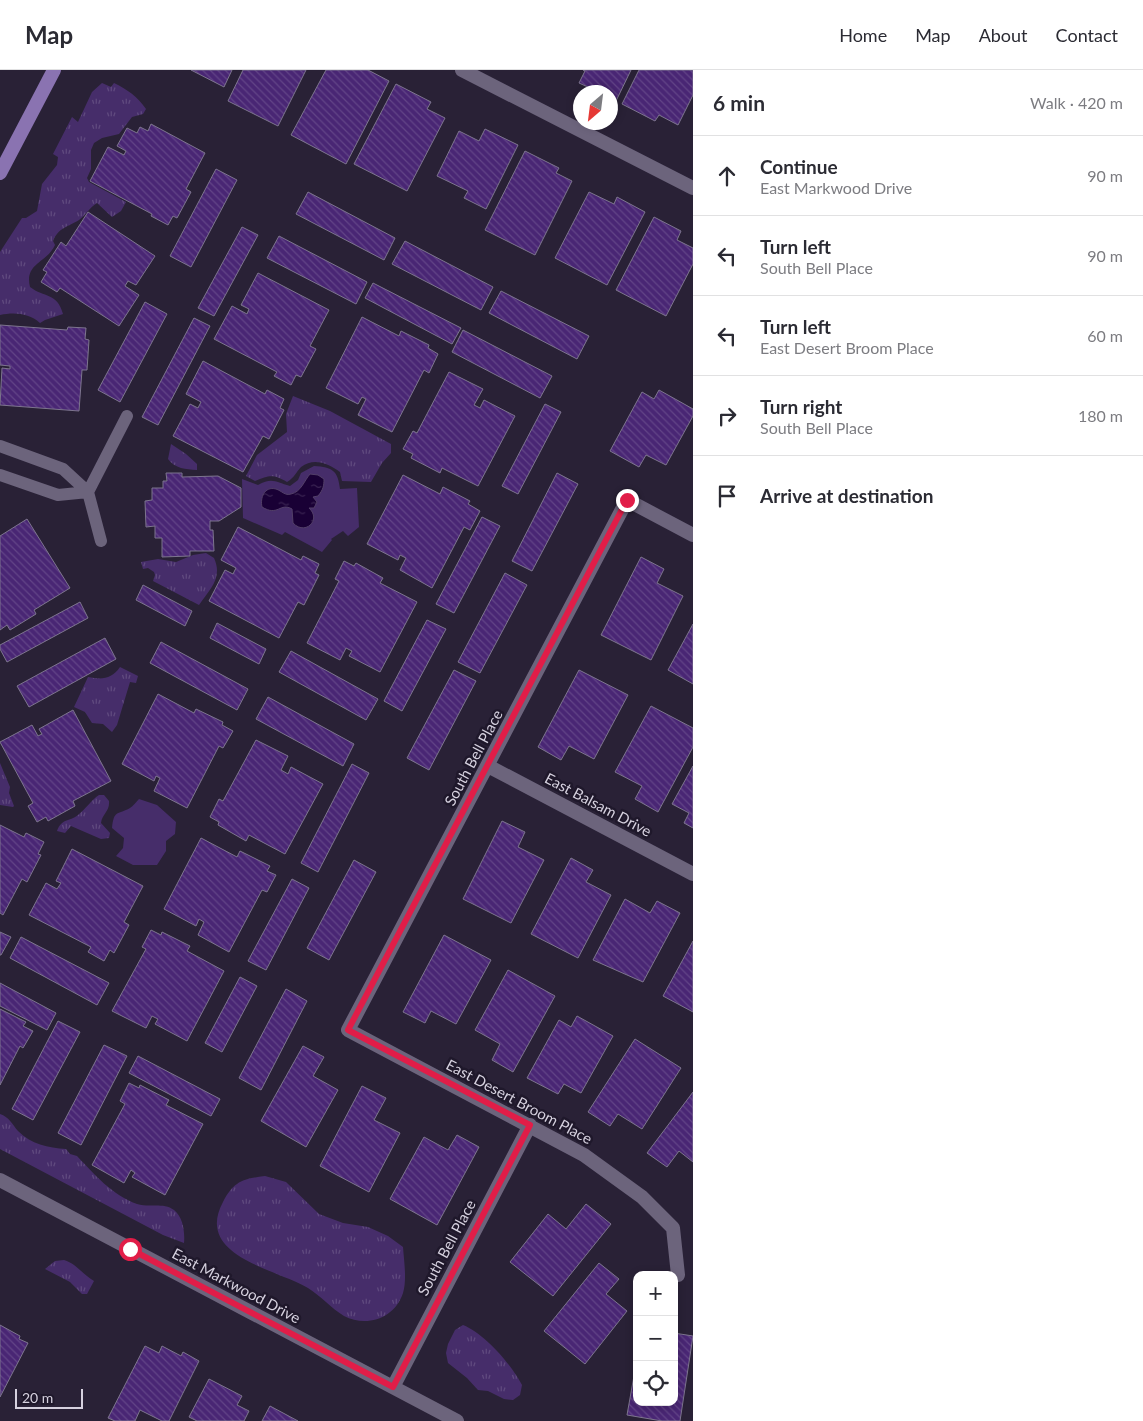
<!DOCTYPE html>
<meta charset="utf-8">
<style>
:root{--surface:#fff;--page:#f2f2f3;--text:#2b2b33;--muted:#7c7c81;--line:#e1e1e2}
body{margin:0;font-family:Lato,sans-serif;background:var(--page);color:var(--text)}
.controls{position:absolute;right:15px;bottom:15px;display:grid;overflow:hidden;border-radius:10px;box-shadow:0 2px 8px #0003}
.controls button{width:45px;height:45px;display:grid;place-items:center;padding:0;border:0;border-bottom:1px solid var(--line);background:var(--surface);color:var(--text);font:25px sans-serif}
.compass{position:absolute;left:573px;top:15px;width:45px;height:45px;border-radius:50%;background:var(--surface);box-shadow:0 2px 8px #0003;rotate:208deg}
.scale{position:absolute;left:15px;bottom:12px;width:68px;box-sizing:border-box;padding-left:5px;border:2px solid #d6d1df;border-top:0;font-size:14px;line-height:18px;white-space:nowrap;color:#d6d1df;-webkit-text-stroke:4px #1f182b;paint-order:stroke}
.stop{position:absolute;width:15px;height:15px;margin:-11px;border:4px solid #e11d48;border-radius:50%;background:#fff}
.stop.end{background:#e11d48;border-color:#fff;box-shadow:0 1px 5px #0008}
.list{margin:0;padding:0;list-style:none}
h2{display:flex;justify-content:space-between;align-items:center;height:65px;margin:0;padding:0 20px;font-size:21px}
h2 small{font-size:16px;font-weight:400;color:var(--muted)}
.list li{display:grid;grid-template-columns:32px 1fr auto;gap:15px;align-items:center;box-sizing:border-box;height:80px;padding:0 20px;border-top:1px solid var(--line)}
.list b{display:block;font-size:19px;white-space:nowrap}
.list p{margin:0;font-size:16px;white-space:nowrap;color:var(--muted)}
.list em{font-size:16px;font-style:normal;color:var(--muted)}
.icon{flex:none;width:28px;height:28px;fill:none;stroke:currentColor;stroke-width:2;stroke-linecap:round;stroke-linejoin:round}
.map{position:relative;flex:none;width:693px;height:1351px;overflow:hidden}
header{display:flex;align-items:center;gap:30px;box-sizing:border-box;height:70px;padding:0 25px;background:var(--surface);border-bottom:1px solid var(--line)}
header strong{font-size:24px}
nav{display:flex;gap:28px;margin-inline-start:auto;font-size:18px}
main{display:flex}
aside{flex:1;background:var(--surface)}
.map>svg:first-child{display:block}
</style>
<header>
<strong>Map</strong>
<nav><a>Home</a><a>Map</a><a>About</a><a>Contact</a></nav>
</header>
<main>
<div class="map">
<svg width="693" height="1351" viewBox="0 0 693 1351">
<defs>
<pattern id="grass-tufts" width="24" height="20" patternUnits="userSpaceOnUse" patternTransform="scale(1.25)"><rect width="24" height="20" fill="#462d6a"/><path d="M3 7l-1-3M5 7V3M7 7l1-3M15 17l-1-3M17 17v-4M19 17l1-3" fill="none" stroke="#604a7f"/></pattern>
<pattern id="water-ripples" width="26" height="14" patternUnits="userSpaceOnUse" patternTransform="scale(1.25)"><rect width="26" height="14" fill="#190035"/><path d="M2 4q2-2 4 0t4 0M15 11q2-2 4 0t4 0" fill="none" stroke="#3a2452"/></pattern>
<pattern id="building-back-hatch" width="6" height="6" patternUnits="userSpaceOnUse" patternTransform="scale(1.25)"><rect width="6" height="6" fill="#492674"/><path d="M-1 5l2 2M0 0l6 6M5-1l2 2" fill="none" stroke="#624487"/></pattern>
</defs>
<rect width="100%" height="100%" fill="#292136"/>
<!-- grass -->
<path fill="url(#grass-tufts)" d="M102,13L111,17L114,13C128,20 137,26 146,39L143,44L132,47L119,64L102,68L94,73L91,80V99L87,108L89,112L126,132L121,141L112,147L97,133C89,138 86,145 79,150C68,157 59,157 53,171L55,175C47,193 24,193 30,217C44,228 57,222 63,244L45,250L40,253C29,243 14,242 0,245V182L22,148H26L37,141L42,114L57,95L58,87L53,84L72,47L78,52L92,22Z
M293,326L330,341L391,374V383L382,393L371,412L342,411L340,402C329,394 314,387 301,397C296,402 295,407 287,412C274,404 269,405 255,411L246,406L257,385L287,362L286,344Z
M171,374L186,384L197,394V400C186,399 175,399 168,389Z
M206,483L214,488C223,508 210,519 199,535L153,511L155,505L154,502L148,498L143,499L141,492L158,489L176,492L193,485Z
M120,597L138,606L136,613L130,612L117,655L112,662L103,654L92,653L85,642L74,637L88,607C102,610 112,609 120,597Z
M0,693L10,717L9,723L14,736L13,737L0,735Z
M99,725H104L109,731C110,741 102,744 101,753L110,763L109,768L101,769L71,756L65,763L57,761C62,748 69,752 78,745C86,739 91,730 99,725Z
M0,1044C9,1047 12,1054 18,1061C31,1074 48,1078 66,1079L70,1084L77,1086C94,1104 112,1125 137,1134C149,1138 163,1132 174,1140C183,1147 185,1162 184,1173L163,1165L0,1079Z
M265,1106L286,1112L319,1144L343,1153L368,1157L388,1166L403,1177C404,1192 407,1209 403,1223C395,1248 367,1258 344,1246C331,1238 321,1226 308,1218C276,1199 194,1186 223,1132C234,1111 243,1109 265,1106Z
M64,1190C77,1194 83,1205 94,1211L87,1224H82L70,1212L45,1199L55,1191Z
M463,1255C485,1264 511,1294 522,1315L520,1325L513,1330L504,1329L488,1321L478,1320L467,1308L448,1293L446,1283L448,1274L455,1260Z"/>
<!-- garden -->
<path fill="#462d6a" d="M314,396C333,397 338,401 340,419L357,418L359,457L348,466L343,461L331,469L332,470L322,482L285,462L282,465L243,448L242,409L258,415C272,407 276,412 290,416L298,410L301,403Z
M139,729L157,735L176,752L175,764L166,771V781L157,795H133L116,786L123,778L124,768L112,758C114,739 118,745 130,738C133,736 136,732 139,729Z"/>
<!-- water -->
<path fill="url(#water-ripples)" stroke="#523f68" d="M310,404L318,405L324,409C324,416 323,420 318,426L313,427L317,432L314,438H309C322,450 305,466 293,453L292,439C280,432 278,447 262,437C260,428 264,416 276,419C282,421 285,426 291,424C301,422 304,411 310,404Z"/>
<!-- building -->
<path fill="url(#building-back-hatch)" stroke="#7d758e" d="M191,0H232L224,17Z
M243,0H306L278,56L228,31Z
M326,0H368L389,11L346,94L291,65Z
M583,0H631L616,31L610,28V22H599L579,13L585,1Z
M639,0H693V25L678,55L659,45L655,51L622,34Z
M396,14L431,32L427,39L445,48L407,121L354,94Z
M151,54L205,83L186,119L191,122L177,148L173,146L168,155L151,146L152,144L90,111L108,77L124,85L126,81L117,76L127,58L137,63L140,57L148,61Z
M485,59L518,75L486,139L464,128L468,121L437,106L459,61L479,71Z
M525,81L559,98L556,103L572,111L535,185L485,160Z
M216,99L237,110L191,197L170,186Z
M308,122L395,168L384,190L296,144Z
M589,122L614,134L617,127L645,142L607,215L555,188Z
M88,142L155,186L136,215L128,211L125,216L139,225L119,256L60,218L57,222L41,212L47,202L43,200L61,172L66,176Z
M654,147L681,161L677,170L693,178V194L666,246L616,220Z
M242,157L258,165L214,246L198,238Z
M279,166L367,212L356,234L267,188Z
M405,171L493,217L481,240L392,194Z
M258,203L329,240L310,276L316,279L301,307L296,305L291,315L274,306L277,302L214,269L232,236L247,244L249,239L241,235Z
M373,213L461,258L452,274L365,228Z
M501,221L589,266L577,289L489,243Z
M145,232L167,244L120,332L98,320Z
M362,247L399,266L401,261L429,275L428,278L438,284L429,303L424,300L392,362L358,345L366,329L362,327L358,334L326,318Z
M194,248L210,256L158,355L142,347Z
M0,255L67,260L68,257L86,258L85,269L89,270L87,300H82L79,341L0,335L2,298L10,299V296L0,295Z
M463,260L552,306L540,328L452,282Z
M203,291L265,324L267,320L284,329L280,338L284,340L269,369L263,366L243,402L173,366L190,334L198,338L201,332L186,324Z
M449,302L483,319L474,335L480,338L484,330L515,346L478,416L442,398L440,403L411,388L413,384L403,379L413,361L417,363Z
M659,320L693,339V346L666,395L646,385L639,397L610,381L642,322L654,329Z
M545,334L561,342L518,424L502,416Z
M166,403H182V407L218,406L241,418V437L219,451H210V460H213L214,481H190V486L162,487V468H155V456L146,457L145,431L152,430V418H163V411H167Z
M557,403L578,414L532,501L512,491Z
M403,405L440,424L443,417L470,431L468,434L480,441L470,460L464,457L432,518L400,500L406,488L400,485L398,490L367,474Z
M482,447L500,456L454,543L436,534Z
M27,449L70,518L34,540L36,544L10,560L7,555L0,560V466Z
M238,457L301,490L303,486L319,494L315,503L319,505L304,535L298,532L279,568L209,531L225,500L233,504L236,498L221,490Z
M641,487L664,499L657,513L683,526L651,590L601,565Z
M344,491L354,496L356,493L383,508L380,513L417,532L380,602L349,586L352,581L346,578L340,590L307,573L339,511L335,509Z
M505,503L527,515L480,603L458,592Z
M143,515L192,541L185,556L136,530Z
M80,532L88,548L7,592L0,579V575Z
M427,550L446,559L402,641L384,631Z
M217,553L266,579L259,594L210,568Z
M693,554V614L668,600Z
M105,568L116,589L29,637L17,616Z
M161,572L248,619L237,640L150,593Z
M291,581L378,629L366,650L279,602Z
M454,600L476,611L429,700L407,688Z
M579,600L628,625L594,689L569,676L561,690L538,677Z
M158,624L194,643L196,639L223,652L222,655L233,661L223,678L219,676L187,738L154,721L160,708L156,706L154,711L122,694Z
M268,627L354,674L343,696L256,649Z
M651,636L693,658V677L658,742L635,729L642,716L615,702Z
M73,640L111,711L73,731L75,736L48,751L46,747L37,752L28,736L33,733L0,672L32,655L38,666L42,664L39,659Z
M256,670L288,686L281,700L288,704L291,697L323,714L285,784L249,765L246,771L218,755L219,752L210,747L219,729L223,731Z
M352,694L369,703L318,802L301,793Z
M693,696V758L684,753L689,743L672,734Z
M502,751L525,762L518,777L544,790L511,853L463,829Z
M0,755L24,767L26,763L44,772L38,784L41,785L27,812L22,809L3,845L0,843Z
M201,768L237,787L240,781L270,796L267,801L276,805L267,822L262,820L229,882L198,865L204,852L199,849L196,856L164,839Z
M72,779L143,816L124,852L129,855L114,883L110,880L104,891L88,882L91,877L29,845L46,813L57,819L61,813L56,811Z
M571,788L593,800L586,812L611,825L578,888L531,864Z
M354,790L376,802L329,890L307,878Z
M292,809L309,818L266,900L248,891Z
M625,829L650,843L657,831L680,843L643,912L593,890Z
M151,860L161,865L162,862L190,876L187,881L224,901L187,971L155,954L158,949L152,946L146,958L112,941L146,879L142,877Z
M0,862L11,867L1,885H0Z
M444,865L491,890L456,954L431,941L425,953L403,942Z
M21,867L109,913L97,935L10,888Z
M693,871V942L663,926Z
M508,900L555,926L513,1002L492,990L500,974L475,960Z
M240,907L257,916L222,982L205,973Z
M0,913L56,943L47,960L0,936Z
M286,919L307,931L261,1020L239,1008Z
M0,939L26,952L23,956L33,961L23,978L20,976L0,1015Z
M577,946L613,966L581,1023L564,1014L558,1024L527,1008L559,950L571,957Z
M58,951L80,962L33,1050L12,1039Z
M635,969L681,998L642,1059L618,1044L610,1056L588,1042Z
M104,975L127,986L81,1075L58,1063Z
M303,976L324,987L313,1006L338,1020L306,1077L261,1051Z
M138,986L220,1029L211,1046L129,1003Z
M129,1013L139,1018L140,1015L169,1030L166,1035L203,1054L165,1125L132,1107L135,1103L131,1100L124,1113L92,1095L125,1034L120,1031Z
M362,1016L386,1028L374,1050L400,1063L369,1122L320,1096Z
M693,1022V1092L679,1081L667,1097L647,1083Z
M457,1065L479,1077L437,1155L390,1129L424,1067L448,1080Z
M586,1134L611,1154L553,1226L510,1192L548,1144L566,1159Z
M599,1193L619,1209L606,1224L627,1241L585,1294L544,1261Z
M0,1255L20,1266L19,1269L28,1273L0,1327Z
M674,1263L693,1266L680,1351H662L627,1345L637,1289V1332H674Z
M145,1276L159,1283L162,1276L181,1286L183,1282L199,1291L169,1351H162L140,1340L135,1351H115L108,1348Z
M209,1309L242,1326L237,1335L249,1341L244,1351H197L189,1347Z
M270,1336L298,1351H262Z"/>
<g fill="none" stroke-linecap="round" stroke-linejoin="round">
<!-- service -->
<path stroke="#6c647c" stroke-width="12" d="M0,376L63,399L88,422L101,471
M0,405L58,425L88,422
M88,422L127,346"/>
<!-- minor -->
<path stroke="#6c647c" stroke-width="14" d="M462,0L693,118
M488,696L693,804
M0,1110L457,1351
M678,1205L673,1158L642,1127L584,1085L348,960L627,430L693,465
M393,1317L530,1055"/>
<!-- primary -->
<path stroke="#8a73b1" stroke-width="14" d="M0,103L54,0"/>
</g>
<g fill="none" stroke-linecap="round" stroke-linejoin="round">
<!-- route -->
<path stroke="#e11d48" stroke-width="6" d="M130,1179L393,1317L530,1055L348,960L627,430"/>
</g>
<g text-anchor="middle" stroke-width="5" stroke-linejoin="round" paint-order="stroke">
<!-- street labels -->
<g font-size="15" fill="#d6d1df" stroke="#1f182b">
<text transform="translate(474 688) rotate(-62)" y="5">South Bell Place</text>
<text transform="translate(598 735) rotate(28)" y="5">East Balsam Drive</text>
<text transform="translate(519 1032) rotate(28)" y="5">East Desert Broom Place</text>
<text transform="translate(447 1178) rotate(-62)" y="5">South Bell Place</text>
<text transform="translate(236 1216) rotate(28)" y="5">East Markwood Drive</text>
</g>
</g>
</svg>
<div class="controls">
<button>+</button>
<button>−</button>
<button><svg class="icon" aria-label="locate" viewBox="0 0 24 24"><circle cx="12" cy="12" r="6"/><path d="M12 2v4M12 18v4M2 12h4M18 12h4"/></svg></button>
</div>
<svg class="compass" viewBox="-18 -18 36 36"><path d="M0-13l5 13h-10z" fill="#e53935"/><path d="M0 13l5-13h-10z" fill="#7c7c81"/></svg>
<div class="scale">20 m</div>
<div class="stop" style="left:130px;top:1179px"></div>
<div class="stop end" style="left:627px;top:430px"></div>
</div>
<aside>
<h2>6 min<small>Walk · 420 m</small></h2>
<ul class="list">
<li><svg class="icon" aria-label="ahead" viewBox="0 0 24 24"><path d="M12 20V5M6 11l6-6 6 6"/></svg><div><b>Continue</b><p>East Markwood Drive</p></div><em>90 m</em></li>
<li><svg class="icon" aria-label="left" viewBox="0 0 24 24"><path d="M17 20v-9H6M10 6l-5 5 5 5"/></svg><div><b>Turn left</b><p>South Bell Place</p></div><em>90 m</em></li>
<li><svg class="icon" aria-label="left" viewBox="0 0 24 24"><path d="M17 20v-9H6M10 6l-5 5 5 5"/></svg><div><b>Turn left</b><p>East Desert Broom Place</p></div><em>60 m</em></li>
<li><svg class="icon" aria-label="right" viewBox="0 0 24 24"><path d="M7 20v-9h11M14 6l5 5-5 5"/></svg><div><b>Turn right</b><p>South Bell Place</p></div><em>180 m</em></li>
<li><svg class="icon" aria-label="arrive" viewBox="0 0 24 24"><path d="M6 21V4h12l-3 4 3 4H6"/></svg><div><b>Arrive at destination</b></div></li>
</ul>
</aside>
</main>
